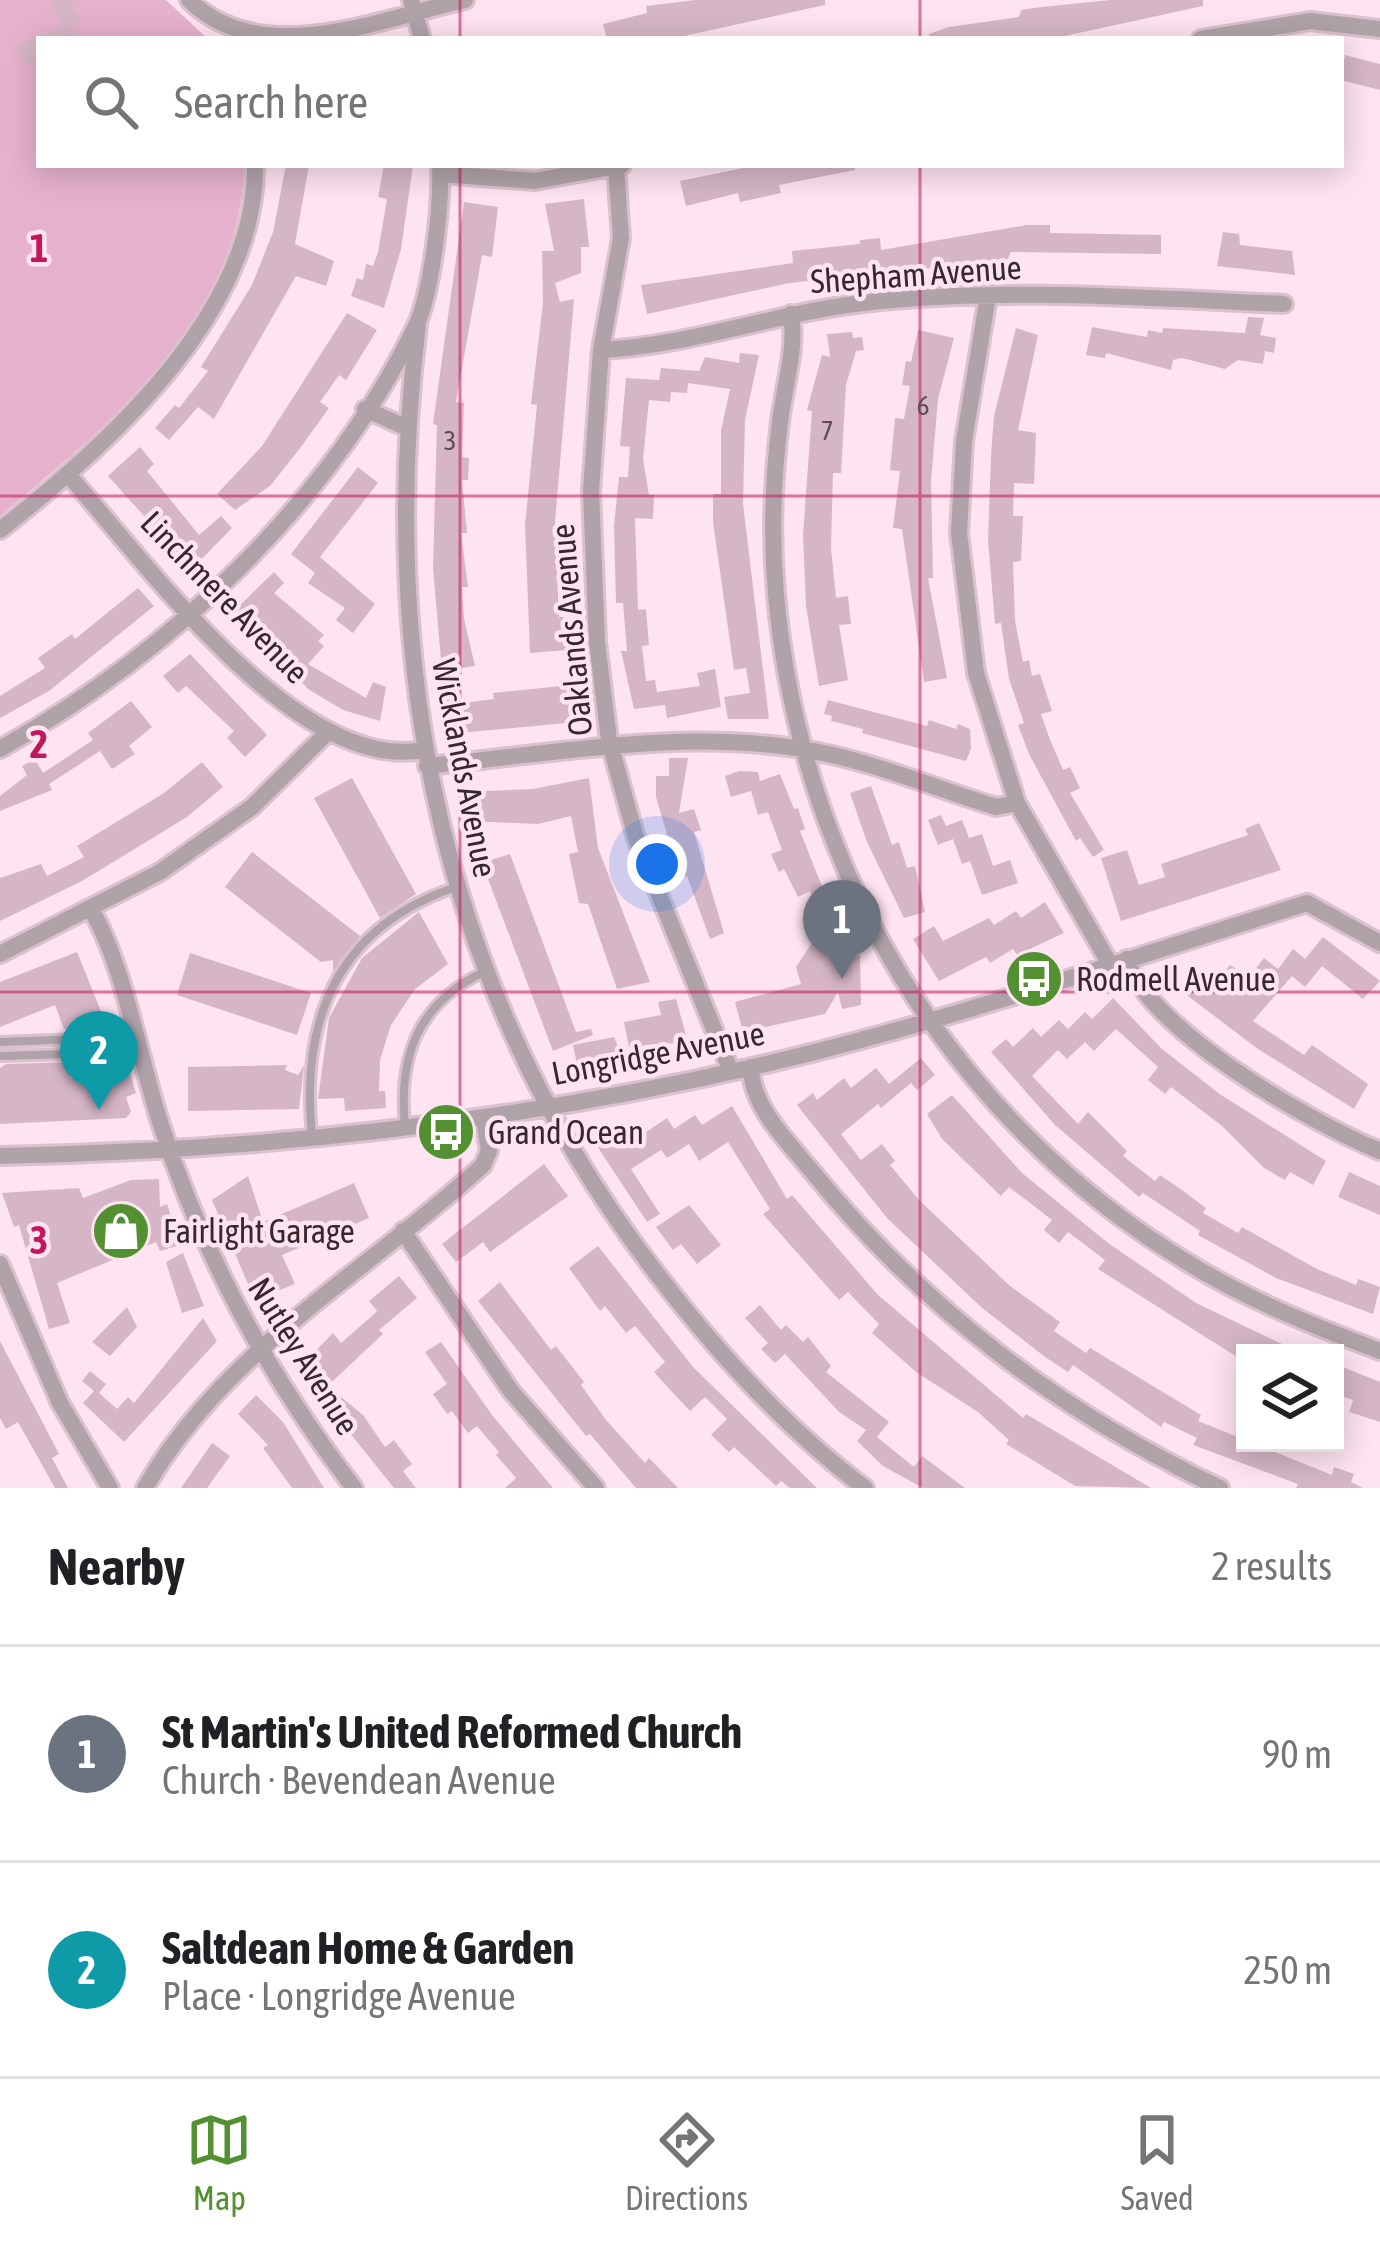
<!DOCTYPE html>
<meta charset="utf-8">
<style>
:root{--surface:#fff;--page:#f6f6f6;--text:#202124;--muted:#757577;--line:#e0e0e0;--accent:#539031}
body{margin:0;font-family:"Asap Condensed",sans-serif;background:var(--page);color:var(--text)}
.controls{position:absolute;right:36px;bottom:36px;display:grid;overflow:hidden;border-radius:0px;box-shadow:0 6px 30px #0003}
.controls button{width:108px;height:108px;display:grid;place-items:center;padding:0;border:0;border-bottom:3px solid var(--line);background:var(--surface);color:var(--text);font:60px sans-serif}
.you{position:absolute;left:657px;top:864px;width:42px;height:42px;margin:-30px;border:9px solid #fff;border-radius:50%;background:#1a73e8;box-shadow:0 0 0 18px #1a73e833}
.badge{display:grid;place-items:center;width:78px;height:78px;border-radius:50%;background:var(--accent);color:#fff;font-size:39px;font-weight:700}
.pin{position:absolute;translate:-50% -99px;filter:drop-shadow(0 3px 6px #0008)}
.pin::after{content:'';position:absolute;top:63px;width:42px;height:36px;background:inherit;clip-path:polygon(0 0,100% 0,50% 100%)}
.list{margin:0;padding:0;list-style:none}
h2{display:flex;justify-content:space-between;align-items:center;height:156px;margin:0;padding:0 48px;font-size:51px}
h2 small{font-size:39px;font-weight:400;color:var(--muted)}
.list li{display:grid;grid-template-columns:78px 1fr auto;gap:36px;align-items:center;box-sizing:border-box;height:216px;padding:0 48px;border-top:3px solid var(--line)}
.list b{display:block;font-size:45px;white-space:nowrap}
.list p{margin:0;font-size:39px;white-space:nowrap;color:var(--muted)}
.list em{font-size:39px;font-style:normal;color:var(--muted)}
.icon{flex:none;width:66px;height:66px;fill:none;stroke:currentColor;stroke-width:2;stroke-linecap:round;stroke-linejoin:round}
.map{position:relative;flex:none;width:1380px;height:1488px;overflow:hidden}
.search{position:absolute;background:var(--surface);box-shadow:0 6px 30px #0003;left:36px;right:36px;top:36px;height:132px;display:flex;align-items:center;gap:30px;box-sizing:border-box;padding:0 42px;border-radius:0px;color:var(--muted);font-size:45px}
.sheet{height:588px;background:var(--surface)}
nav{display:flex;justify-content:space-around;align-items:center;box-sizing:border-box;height:168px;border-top:3px solid var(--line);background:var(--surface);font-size:33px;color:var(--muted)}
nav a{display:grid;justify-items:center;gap:6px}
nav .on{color:var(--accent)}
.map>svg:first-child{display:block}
</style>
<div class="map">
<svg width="1380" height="1488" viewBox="0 0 1380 1488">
<rect width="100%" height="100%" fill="#fee3f0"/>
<!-- green -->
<path fill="#e6b1cd" d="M0,0H166L208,39H39V165H243L244,173C237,320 105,429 0,516Z"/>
<!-- building -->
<path fill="#d6b6c6" d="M50,0H72L81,21L72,25L78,39H39V60L24,65L16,45L61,27Z
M695,0H825V5L670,39H607L603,24L647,13L646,6Z
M1110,0H1203V6L1051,39H930L929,34L949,27L1019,17L1021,10L1033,8Z
M1345,55L1380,64V90L1341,80Z
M286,165H309L295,244L334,261L326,286L296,276L214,419L198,407L169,440L155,428L175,405L179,408L208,371L201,367L252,285L273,232Z
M384,165H413L401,249L384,308L351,296L357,278L363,280L366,264L373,266L378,252L387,199L378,197Z
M758,165H854L855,170L779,185L781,193L740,202L738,193L686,206L680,181Z
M584,199L589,247H581V273L555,283L560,302L574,299L555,522L559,617H564L567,650L530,653L525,525L537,405L531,404L543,303L542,251H554L545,204Z
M464,202L498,207L492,257L482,255L456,402L464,403L462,457L469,458L468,480H462L467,533H461L468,587H462L464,619L475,666L442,671L433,568L437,425L433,424Z
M1027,225H1050V233L1161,235V254L1011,252L1007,260L789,283L647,314L641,285L793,263L792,251L860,244V240L880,238L881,250Z
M1223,232L1239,234L1240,245L1292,251L1295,275L1217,266Z
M347,313L377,330L346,380L339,375L320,402L329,408L301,447L270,486L235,510L217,494L262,446Z
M1248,317L1264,318L1260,335L1276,338L1274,353L1265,351L1263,364L1238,360L1225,369L1182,358L1173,360L1171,370L1106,353L1105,358L1086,355L1092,327L1147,337L1148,330L1162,333L1163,328L1245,333Z
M1016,328L1038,335L1018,430L1036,433L1034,484L1014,483L1013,516H1023L1021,561L1013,562L1015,621L1023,662L1029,660L1032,676L1040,674L1052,711L1041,714L1049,737L1063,770L1070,767L1080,788L1070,793L1104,850L1093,857L1080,838L1076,841L1029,754L1018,725L1024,723L1009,679L1001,623L995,624L988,540L991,456L994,416Z
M918,330L954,338L938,399L931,481L933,578H928L947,678L924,682L902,529L893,528L900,471L890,470L895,418L904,419L910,386L902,385L906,361L911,362Z
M852,332L853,338L862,337L864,350L856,351L846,385L841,473H833L831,548L836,598L848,596L851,624L839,625L848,680L819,686L806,606L803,535L812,411L807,410L822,355L830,357L827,334Z
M740,353L759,355L745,420L743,504L769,719H728L724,697L750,693L746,668L734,670L713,522V494H721V431L730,389L688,383L687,393L671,392L670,402L649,400L643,459L649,495H654L653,519L635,518L638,610L646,609L649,645L642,646L646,681L655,680L657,692L700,686L697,673L715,669L721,707L667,718L665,705L634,709L621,651H627L623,603H616L614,526L619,477H628L630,447L620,446L626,378L659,380L661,368L699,371L705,357L739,363Z
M140,447L154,464L147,471L199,535L221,516L232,528L192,569L108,476Z
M358,467L378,483L320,557L375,604L353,633L336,620L345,608L308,583L315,573L291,554Z
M274,572L284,583L274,593L324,635L318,641L324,646L308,664L366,698L373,682L386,687L380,721L343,710L308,689L236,609Z
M138,588L154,606L49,691L0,718V696L45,668L38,658L72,634L75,639Z
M190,654L267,735L245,757L227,738L234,731L186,686L178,693L163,676Z
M571,685L577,722L450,734L444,695L460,693L462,703L494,699L493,693Z
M828,700L927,726L929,720L956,729L958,724L970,729L971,749L966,761L862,733L863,729L831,721L832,716L824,714Z
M131,701L152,727L129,746L135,754L112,769L100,751L49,784L52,790L0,811V796L27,775L22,766L35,759L43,773L93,740L88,733Z
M669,758H688L679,813L694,809L701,830L694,832L724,933L710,939L687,876L680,878L656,797V776H669Z
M202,762L223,787L187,817L82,881L0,921V878L41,864L47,876L84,857L77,846L164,793Z
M739,771L758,772L760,781L780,774L794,809L798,808L805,829L800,831L836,922L819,926L810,891L798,897L784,869L779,872L771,854L782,850L768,812L758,815L751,791L731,797L725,776Z
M352,778L416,894L380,918L314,798Z
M589,778L598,848L650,982L617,989L588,904L579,903L569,854L578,852L571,816L538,824L467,821L465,792L533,789Z
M871,786L892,845L899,842L907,868L915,866L925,912L904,918L867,842L850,793Z
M941,815L946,826L962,820L969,838L982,834L993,866L1010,860L1018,883L982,895L970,861L962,864L953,839L938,845L928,820Z
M1259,823L1281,870L1121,921L1101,858L1127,850L1139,885L1165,877L1161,864L1248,835L1245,829Z
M252,852L360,936L333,971V960L321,962L225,887Z
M510,854L576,1032L591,1029L593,1035L553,1051L482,863Z
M1045,902L1064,933L1017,955L1013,949L990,963L986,957L939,981L913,939L934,926L943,941L989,918L994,925L1016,911L1021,918Z
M419,912L448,964L415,989L391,1025L380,1060L379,1091H385L386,1108L345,1111L344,1098L318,1099L329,1018L362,958Z
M827,937L831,953L848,949L854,957L860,955L861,1005L842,1009L838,992L825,1014L743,1032L735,1002L801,984L796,967L814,940Z
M1323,937L1380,981L1363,999L1322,966L1305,987L1292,976L1253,1021L1304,1055L1312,1045L1368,1084L1354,1109L1258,1049L1184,993L1197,977L1211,989L1230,965L1249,977L1264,958L1278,969L1293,949L1305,959Z
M77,952L102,1014L97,1016L99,1023L64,1029L55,1005L0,1027V982Z
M190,953L311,993L297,1035L177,995Z
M1113,998L1162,1049L1221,1095L1326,1161L1313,1185L1290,1172L1285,1180L1264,1168L1222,1126L1171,1087L1165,1094L1148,1080L1158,1067L1116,1029L1094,1051L1085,1042L1067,1059L1058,1050L1032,1076L1078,1124L1088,1112L1127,1151L1123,1156L1155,1181L1160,1175L1182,1190L1206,1208L1203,1213L1238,1233L1242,1227L1317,1269L1356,1285L1358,1279L1380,1287L1373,1314L1276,1278L1198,1235L1200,1231L1143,1193L1139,1197L1055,1125L991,1052L1006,1039L1013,1047L1033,1028L1041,1037L1059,1020L1068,1029L1085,1012L1092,1019Z
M676,999L688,1042L629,1047L624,1022L661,1015L658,1002Z
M614,1037L621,1054L577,1064L573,1045Z
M921,1058L935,1075L917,1090L911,1083L881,1108L878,1104L841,1134L861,1160L882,1144L895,1161L890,1165L919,1200L1010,1286L1060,1322L1054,1331L1086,1353L1090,1348L1201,1415L1198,1421L1332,1475L1334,1467L1354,1474L1351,1482L1363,1488H1296L1298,1484L1193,1445L1197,1438L1164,1422L1161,1427L1073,1365L1068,1372L1045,1357L981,1307L887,1218L797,1105L813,1093L817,1100L844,1078L851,1088L876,1068L889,1084Z
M126,1061L136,1093L126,1097L131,1112L126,1118L0,1124V1068L6,1064L70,1062V1078L108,1077V1062Z
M287,1065L285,1070L298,1075L304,1065L299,1109L188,1111V1067Z
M952,1095L1022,1173L1108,1243L1196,1303L1301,1353H1245V1362L1098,1269L1105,1260L1068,1232L1059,1243L1044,1230L1052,1220L1009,1187L1001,1196L942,1139L927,1114Z
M732,1106L787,1199L792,1195L878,1295L1023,1418L1026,1414L1151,1488L1075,1486L1006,1444L1009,1440L978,1412L916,1372L872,1333L879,1324L848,1292L839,1300L763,1214L770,1209L728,1142L699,1161L689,1144L667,1158L661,1150L631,1169L660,1214L647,1222L593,1140L607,1130L614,1139L640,1123L646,1132L667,1118L674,1129L695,1115L702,1125Z
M544,1164L568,1196L490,1252L483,1242L456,1262L442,1244Z
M1349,1172L1380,1186V1215L1338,1197Z
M248,1176L263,1222L354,1183L369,1218L282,1255L295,1284L255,1300L212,1200Z
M159,1179L160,1207L167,1204L180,1245L160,1251L156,1242L57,1283L70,1323L49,1329L19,1225L14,1227L2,1193L79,1188L83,1198L131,1180Z
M689,1205L721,1245L697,1264L681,1244L673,1250L656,1227Z
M598,1246L693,1367L817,1488H790L781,1481L776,1486L734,1447L729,1452L711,1435L727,1419L705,1397L690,1411L673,1393L654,1372L665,1362L635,1326L626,1333L605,1306L600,1311L569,1268Z
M183,1253L204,1306L182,1313L166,1262Z
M399,1276L417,1298L379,1330L383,1334L320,1393L302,1365L333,1333L341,1343L372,1316L377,1311L369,1301Z
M500,1282L551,1350L556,1346L584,1382L581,1385L606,1420L645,1463L649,1458L678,1488H636L590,1434L586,1436L478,1301Z
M760,1305L781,1330L786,1325L803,1342L808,1337L831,1366L826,1372L889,1422L877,1437L914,1467L922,1456L965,1488H923L883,1466L857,1441L866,1430L839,1412L785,1354L775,1363L761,1349L768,1343L745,1318Z
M127,1307L137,1327L110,1356L92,1342Z
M203,1318L217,1341L124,1442L83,1403L94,1391L82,1381L90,1371L106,1384L99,1393L117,1409L128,1397L134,1403Z
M0,1341L59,1454L52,1458L68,1488H55L18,1422L6,1429L0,1418Z
M441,1342L492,1415L553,1488H505L516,1478L496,1455L499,1452L477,1426L468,1433L452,1411L447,1414L433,1394L447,1384L425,1352Z
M1335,1364L1380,1382V1422L1349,1412L1353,1400L1335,1394Z
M336,1393L363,1415L385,1447L394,1440L412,1464L403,1471L416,1488H394L325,1402Z
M256,1395L283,1422L324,1488H292L263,1448L268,1445L238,1414Z
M212,1443L230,1456L207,1488H181Z"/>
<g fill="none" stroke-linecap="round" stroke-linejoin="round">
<defs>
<path id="lane" d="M0,1042L133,1037
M0,1056L138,1052
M405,1127C398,1056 418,1002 486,971
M312,1136C300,1018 338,927 456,887"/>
<path id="street" d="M189,0C262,71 379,19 465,0
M411,0L422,39
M1201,39L1310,21L1380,29
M616,167L621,238L601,350L591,491L597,642L609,740L636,838L730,1069
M441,174L535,181L622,165
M988,296L964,441L959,533L976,673L1017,803L1111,966
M791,314C797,348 784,387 780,422C773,478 771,538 776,594C800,870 952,1121 1190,1264C1250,1301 1314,1326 1380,1351
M418,324C376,669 443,997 657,1274C717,1352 786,1429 865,1488
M601,350C689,346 776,313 863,303C1003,287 1144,298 1284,304
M365,409L405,427
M69,476C144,559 296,774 423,750
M0,530C106,447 257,312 255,165
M0,749C170,653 328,504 415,328C432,294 442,204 440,165
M427,766C552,754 678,729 802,749C870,760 931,787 996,807L1017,803
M92,911C124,966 140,1060 160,1122C203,1256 269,1377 354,1488
M0,954L160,872L252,807L329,731
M1127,959C1147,1029 1313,1124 1380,1151
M751,1067C751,1106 787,1141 810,1169C923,1308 1058,1411 1220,1488
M0,1156C254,1151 510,1123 757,1066C944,1023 1124,960 1307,903L1380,943
M403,1231L511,1391L596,1488
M0,1264L60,1403L110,1488
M145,1488C224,1350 369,1271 483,1165L489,1151L484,1119"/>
</defs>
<!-- lane casing -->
<use href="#lane" stroke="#dac1cd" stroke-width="14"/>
<!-- street casing -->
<use href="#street" stroke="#dac1cd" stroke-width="22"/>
<!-- lane -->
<use href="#lane" stroke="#b0a2a9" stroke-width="8"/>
<!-- street -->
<use href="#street" stroke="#b0a2a9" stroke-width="16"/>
</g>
<!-- grid -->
<path fill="none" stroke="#c2185b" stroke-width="3" stroke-opacity="0.55" d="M460,0V39M920,0V39M460,165V1488M920,165V1488M0,496H1380M0,992H1380"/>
<!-- icons -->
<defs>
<symbol id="bus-disc" viewBox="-11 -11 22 22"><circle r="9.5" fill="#539031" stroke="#fee3f0"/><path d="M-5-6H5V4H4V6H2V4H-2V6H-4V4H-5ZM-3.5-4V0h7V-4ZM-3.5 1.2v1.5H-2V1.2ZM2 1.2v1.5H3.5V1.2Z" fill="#fff"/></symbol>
<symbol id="shop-disc" viewBox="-11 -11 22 22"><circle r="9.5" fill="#539031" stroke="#fee3f0"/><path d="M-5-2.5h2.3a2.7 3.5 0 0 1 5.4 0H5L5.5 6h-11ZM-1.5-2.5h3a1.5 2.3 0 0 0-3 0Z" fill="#fff"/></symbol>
</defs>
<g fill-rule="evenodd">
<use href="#bus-disc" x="1001" y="946" width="66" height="66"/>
<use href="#bus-disc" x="413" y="1099" width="66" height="66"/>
<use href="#shop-disc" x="88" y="1198" width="66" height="66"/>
</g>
<g text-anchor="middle" stroke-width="9" stroke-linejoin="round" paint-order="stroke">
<!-- number labels -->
<g font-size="27" fill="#5d4c55">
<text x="923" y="415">6</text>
<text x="827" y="440">7</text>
<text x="450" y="450">3</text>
</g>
<!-- street labels -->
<g font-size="33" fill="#35282f" stroke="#fee3f0">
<text transform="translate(916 274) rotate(-4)" y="12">Shepham Avenue</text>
<text transform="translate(225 597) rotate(46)" y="12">Linchmere Avenue</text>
<text transform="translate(571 630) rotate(-95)" y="12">Oaklands Avenue</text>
<text transform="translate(465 768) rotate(79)" y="12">Wicklands Avenue</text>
<text transform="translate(658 1053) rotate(-11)" y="12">Longridge Avenue</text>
<text transform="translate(304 1356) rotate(58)" y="12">Nutley Avenue</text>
</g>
<!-- poi labels -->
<g font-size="33" fill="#35282f" stroke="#fee3f0" text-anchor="start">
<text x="1076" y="991">Rodmell Avenue</text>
<text x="488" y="1144">Grand Ocean</text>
<text x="163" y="1243">Fairlight Garage</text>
</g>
</g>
<g font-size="39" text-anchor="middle" font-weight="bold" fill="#c2185b" stroke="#fee3f0" stroke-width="9" stroke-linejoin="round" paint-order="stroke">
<text x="39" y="262">1</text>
<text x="39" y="758">2</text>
<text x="39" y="1254">3</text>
</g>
</svg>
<div class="controls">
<button><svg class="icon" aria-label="layers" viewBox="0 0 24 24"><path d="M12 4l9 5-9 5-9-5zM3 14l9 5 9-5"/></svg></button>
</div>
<div class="you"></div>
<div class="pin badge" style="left:842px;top:979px;background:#6b7280">1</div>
<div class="pin badge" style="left:99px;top:1110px;background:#0f9aa8">2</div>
<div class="search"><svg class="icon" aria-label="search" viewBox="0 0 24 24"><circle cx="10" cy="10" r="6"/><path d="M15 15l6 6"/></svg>Search here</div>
</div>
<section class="sheet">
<h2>Nearby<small>2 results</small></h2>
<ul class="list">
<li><span class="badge" style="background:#6b7280">1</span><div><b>St Martin's United Reformed Church</b><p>Church · Bevendean Avenue</p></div><em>90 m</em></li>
<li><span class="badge" style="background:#0f9aa8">2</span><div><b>Saltdean Home &amp; Garden</b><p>Place · Longridge Avenue</p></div><em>250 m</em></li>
</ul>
</section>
<nav>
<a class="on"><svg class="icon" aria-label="map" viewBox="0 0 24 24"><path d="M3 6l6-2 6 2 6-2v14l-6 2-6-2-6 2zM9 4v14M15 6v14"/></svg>Map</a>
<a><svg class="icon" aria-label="directions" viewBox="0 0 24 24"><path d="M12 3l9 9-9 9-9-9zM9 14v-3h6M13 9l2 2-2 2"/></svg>Directions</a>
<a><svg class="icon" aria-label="saved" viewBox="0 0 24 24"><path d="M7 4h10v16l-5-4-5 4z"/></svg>Saved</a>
</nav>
